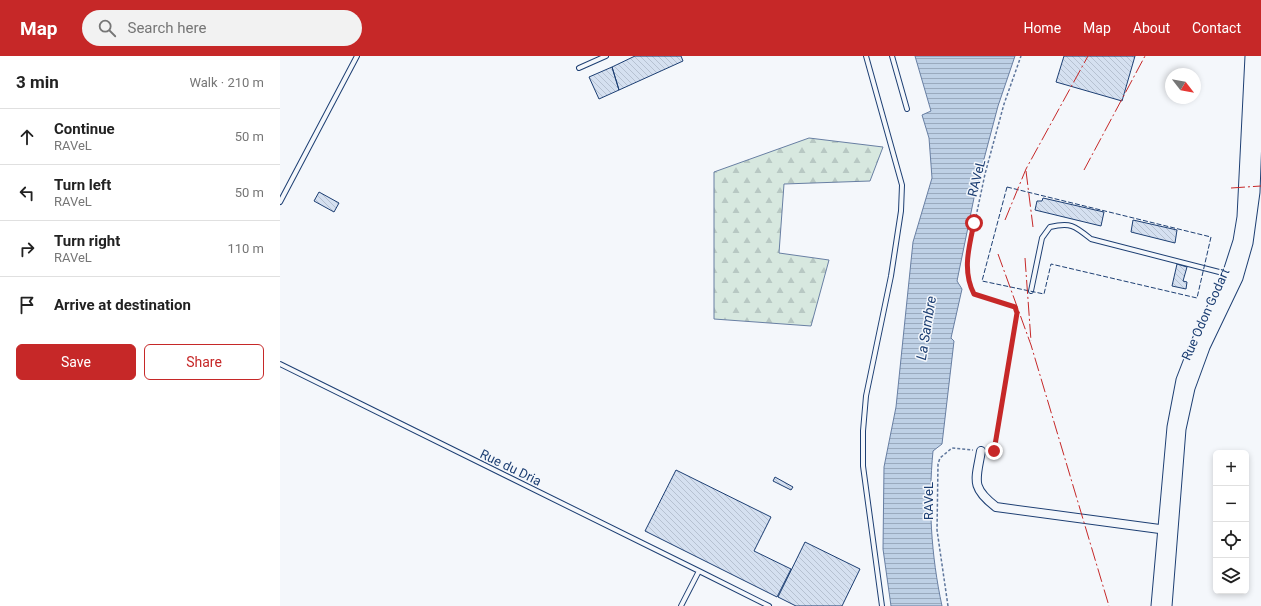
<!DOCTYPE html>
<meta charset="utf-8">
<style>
:root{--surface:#fff;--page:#f2f2f2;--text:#222;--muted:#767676;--line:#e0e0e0;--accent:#c62828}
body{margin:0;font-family:Roboto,sans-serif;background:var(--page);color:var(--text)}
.controls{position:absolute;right:12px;bottom:12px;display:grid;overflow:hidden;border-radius:6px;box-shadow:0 2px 6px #0003}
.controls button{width:36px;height:36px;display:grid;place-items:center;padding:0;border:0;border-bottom:1px solid var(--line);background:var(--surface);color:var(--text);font:20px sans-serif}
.compass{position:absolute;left:885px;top:12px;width:36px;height:36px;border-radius:50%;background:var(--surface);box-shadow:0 2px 6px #0003;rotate:121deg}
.stop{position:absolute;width:12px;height:12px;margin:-9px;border:3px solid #c62828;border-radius:50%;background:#fff}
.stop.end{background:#c62828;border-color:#fff;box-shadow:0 1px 4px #0008}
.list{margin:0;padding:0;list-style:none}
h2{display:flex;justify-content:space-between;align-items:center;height:52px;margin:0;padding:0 16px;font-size:17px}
h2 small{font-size:13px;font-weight:400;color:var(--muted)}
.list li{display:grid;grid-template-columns:26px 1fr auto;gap:12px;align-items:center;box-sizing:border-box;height:56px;padding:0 16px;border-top:1px solid var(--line)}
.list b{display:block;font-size:15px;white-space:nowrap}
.list p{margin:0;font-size:13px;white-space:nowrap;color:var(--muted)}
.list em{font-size:13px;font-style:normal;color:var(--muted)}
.actions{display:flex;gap:8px;padding:12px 16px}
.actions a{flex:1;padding:9px 0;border:1px solid var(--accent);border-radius:6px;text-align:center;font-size:14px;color:var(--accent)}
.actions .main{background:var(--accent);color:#fff}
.icon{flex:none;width:22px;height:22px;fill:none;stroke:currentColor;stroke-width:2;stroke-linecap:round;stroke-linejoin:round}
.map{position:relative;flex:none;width:981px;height:550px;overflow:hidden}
header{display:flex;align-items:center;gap:24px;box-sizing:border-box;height:56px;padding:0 20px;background:var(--accent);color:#fff}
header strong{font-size:19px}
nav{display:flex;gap:22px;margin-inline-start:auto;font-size:14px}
.search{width:280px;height:36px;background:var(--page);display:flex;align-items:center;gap:10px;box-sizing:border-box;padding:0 14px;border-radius:22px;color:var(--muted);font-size:15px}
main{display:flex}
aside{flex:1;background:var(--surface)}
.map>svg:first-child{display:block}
</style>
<header>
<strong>Map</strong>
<div class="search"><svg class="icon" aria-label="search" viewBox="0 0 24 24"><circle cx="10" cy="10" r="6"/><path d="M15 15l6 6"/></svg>Search here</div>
<nav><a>Home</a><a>Map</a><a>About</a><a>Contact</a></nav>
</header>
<main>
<aside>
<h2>3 min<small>Walk · 210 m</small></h2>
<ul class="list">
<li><svg class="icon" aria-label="ahead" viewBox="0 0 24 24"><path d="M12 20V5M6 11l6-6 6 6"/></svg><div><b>Continue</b><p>RAVeL</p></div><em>50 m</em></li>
<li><svg class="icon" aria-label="left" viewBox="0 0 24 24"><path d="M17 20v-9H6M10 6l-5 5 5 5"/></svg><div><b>Turn left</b><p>RAVeL</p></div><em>50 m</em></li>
<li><svg class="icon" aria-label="right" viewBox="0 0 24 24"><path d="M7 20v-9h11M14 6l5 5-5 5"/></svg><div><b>Turn right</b><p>RAVeL</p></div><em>110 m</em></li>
<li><svg class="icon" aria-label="arrive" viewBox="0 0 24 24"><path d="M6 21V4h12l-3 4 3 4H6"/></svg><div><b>Arrive at destination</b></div></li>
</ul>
<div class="actions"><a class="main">Save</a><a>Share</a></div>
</aside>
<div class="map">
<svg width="981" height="550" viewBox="0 0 981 550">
<defs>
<pattern id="forest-firs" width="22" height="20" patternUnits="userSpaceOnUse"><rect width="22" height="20" fill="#d7e8df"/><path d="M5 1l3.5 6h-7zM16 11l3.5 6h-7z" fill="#b8c8c3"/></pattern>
<pattern id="water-rules" width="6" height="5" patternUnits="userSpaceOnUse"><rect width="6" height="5" fill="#bed0e5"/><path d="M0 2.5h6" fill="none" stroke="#9aaabe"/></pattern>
<pattern id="building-back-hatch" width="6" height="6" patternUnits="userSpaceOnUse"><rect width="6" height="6" fill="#d5e0f0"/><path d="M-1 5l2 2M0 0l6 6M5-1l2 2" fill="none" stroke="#b6c1d1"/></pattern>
</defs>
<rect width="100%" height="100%" fill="#f4f7fb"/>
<!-- forest -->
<path fill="url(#forest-firs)" stroke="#687fa3" d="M529,82L603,91L590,125L504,128L499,197L549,204L531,270L434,263V116Z"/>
<!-- water -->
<path fill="url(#water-rules)" stroke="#687fa3" d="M635,0H735L718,50L695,137L677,225L682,233L671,282L674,285L662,388L653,395C648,447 651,499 662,550H611L603,493L604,411L616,351L633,186L652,122L649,82L642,59L651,55Z"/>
<!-- building -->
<path fill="url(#building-back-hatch)" stroke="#1d3f73" d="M355,0H401L403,5L339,34L332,11Z
M784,0H855L842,45L776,26Z
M332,11L339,34L319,43L309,21Z
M39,136L59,147L54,156L34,145Z
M763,142L824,156L821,170L755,154L757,145H762Z
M853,164L897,174L895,187L851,176Z
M897,208L907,211L903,225L907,226L906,233L892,230Z
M396,414L491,461L474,495L511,513L497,541L365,475Z
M495,421L513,431L511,434L493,425Z
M525,486L580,513L562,550H516L498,541Z"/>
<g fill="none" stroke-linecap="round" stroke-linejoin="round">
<defs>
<path id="lane" d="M586,0L622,129L621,155L611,220L586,340L583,375V410L602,550
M612,0L627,53
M299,12L326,0
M0,146L77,0
M751,235L762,182L770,171C791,166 795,170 811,183L947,218
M0,308L419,515L401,550
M419,515L489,550"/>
<path id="street" d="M701,395C696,424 690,431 716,451L887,474"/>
<path id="secondary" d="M877,550L893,371L902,324L914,293L948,219L959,185L963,161L971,0
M886,550L900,373L909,332L924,291L957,222L967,187L974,136L979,0"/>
</defs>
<!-- lane casing -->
<use href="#lane" stroke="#1d3f73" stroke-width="6"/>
<!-- street casing -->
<use href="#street" stroke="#1d3f73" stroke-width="10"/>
<!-- secondary casing -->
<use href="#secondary" stroke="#1d3f73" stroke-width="13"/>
<!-- path -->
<path stroke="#5e769c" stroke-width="1.5" stroke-dasharray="3 2" stroke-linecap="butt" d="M708,396L714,395L716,391L737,257L735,251L694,238L689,229L687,203L705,118L724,48L741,0
M668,550L657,474L658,408L660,402L672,392L693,394"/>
<!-- lane -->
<use href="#lane" stroke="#f4f7fb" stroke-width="4"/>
<!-- street -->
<use href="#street" stroke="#f4f7fb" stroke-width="8"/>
<!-- secondary -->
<use href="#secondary" stroke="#f4f7fb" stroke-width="11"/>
<!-- fence -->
<path stroke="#1d3f73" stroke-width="1" stroke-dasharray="5 2" stroke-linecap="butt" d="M727,131L931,181L917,242L771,208L764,238L702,225Z"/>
<!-- power -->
<path stroke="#c62828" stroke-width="1" stroke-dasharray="14 3 2 3" stroke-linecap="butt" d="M804,114L865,0
M746,115L753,171
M951,132L981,130
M725,164L746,113L808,0
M718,198L751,289L829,550
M745,202L751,285"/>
</g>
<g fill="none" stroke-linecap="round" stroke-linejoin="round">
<!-- route -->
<path stroke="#c62828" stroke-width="5" d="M694,167C689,191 682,215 694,238L735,251L737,257L714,395"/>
</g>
<g text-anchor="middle" stroke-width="3" stroke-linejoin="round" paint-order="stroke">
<!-- street labels -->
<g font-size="13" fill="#1d3f73" stroke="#f4f7fb">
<text transform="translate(696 122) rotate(-76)" y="5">RAVeL</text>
<text transform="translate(925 258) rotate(-66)" y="5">Rue Odon Godart</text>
<text transform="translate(231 411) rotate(26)" y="5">Rue du Dria</text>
<text transform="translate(648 445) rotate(-90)" y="5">RAVeL</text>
</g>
<!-- water labels -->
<g font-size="14" font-style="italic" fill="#1d3f73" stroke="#f4f7fb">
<text transform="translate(646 272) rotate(-81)" y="5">La Sambre</text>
</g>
</g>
</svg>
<div class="controls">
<button>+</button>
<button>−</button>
<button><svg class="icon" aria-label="locate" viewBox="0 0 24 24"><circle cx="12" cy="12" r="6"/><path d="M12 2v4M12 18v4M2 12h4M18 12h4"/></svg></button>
<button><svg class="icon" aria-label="layers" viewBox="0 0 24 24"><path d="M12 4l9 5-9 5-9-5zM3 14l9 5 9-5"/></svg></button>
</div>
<svg class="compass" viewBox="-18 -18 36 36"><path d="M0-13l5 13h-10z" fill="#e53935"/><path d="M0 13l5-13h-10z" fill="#767676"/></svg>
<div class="stop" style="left:694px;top:167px"></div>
<div class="stop end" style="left:714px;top:395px"></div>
</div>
</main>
